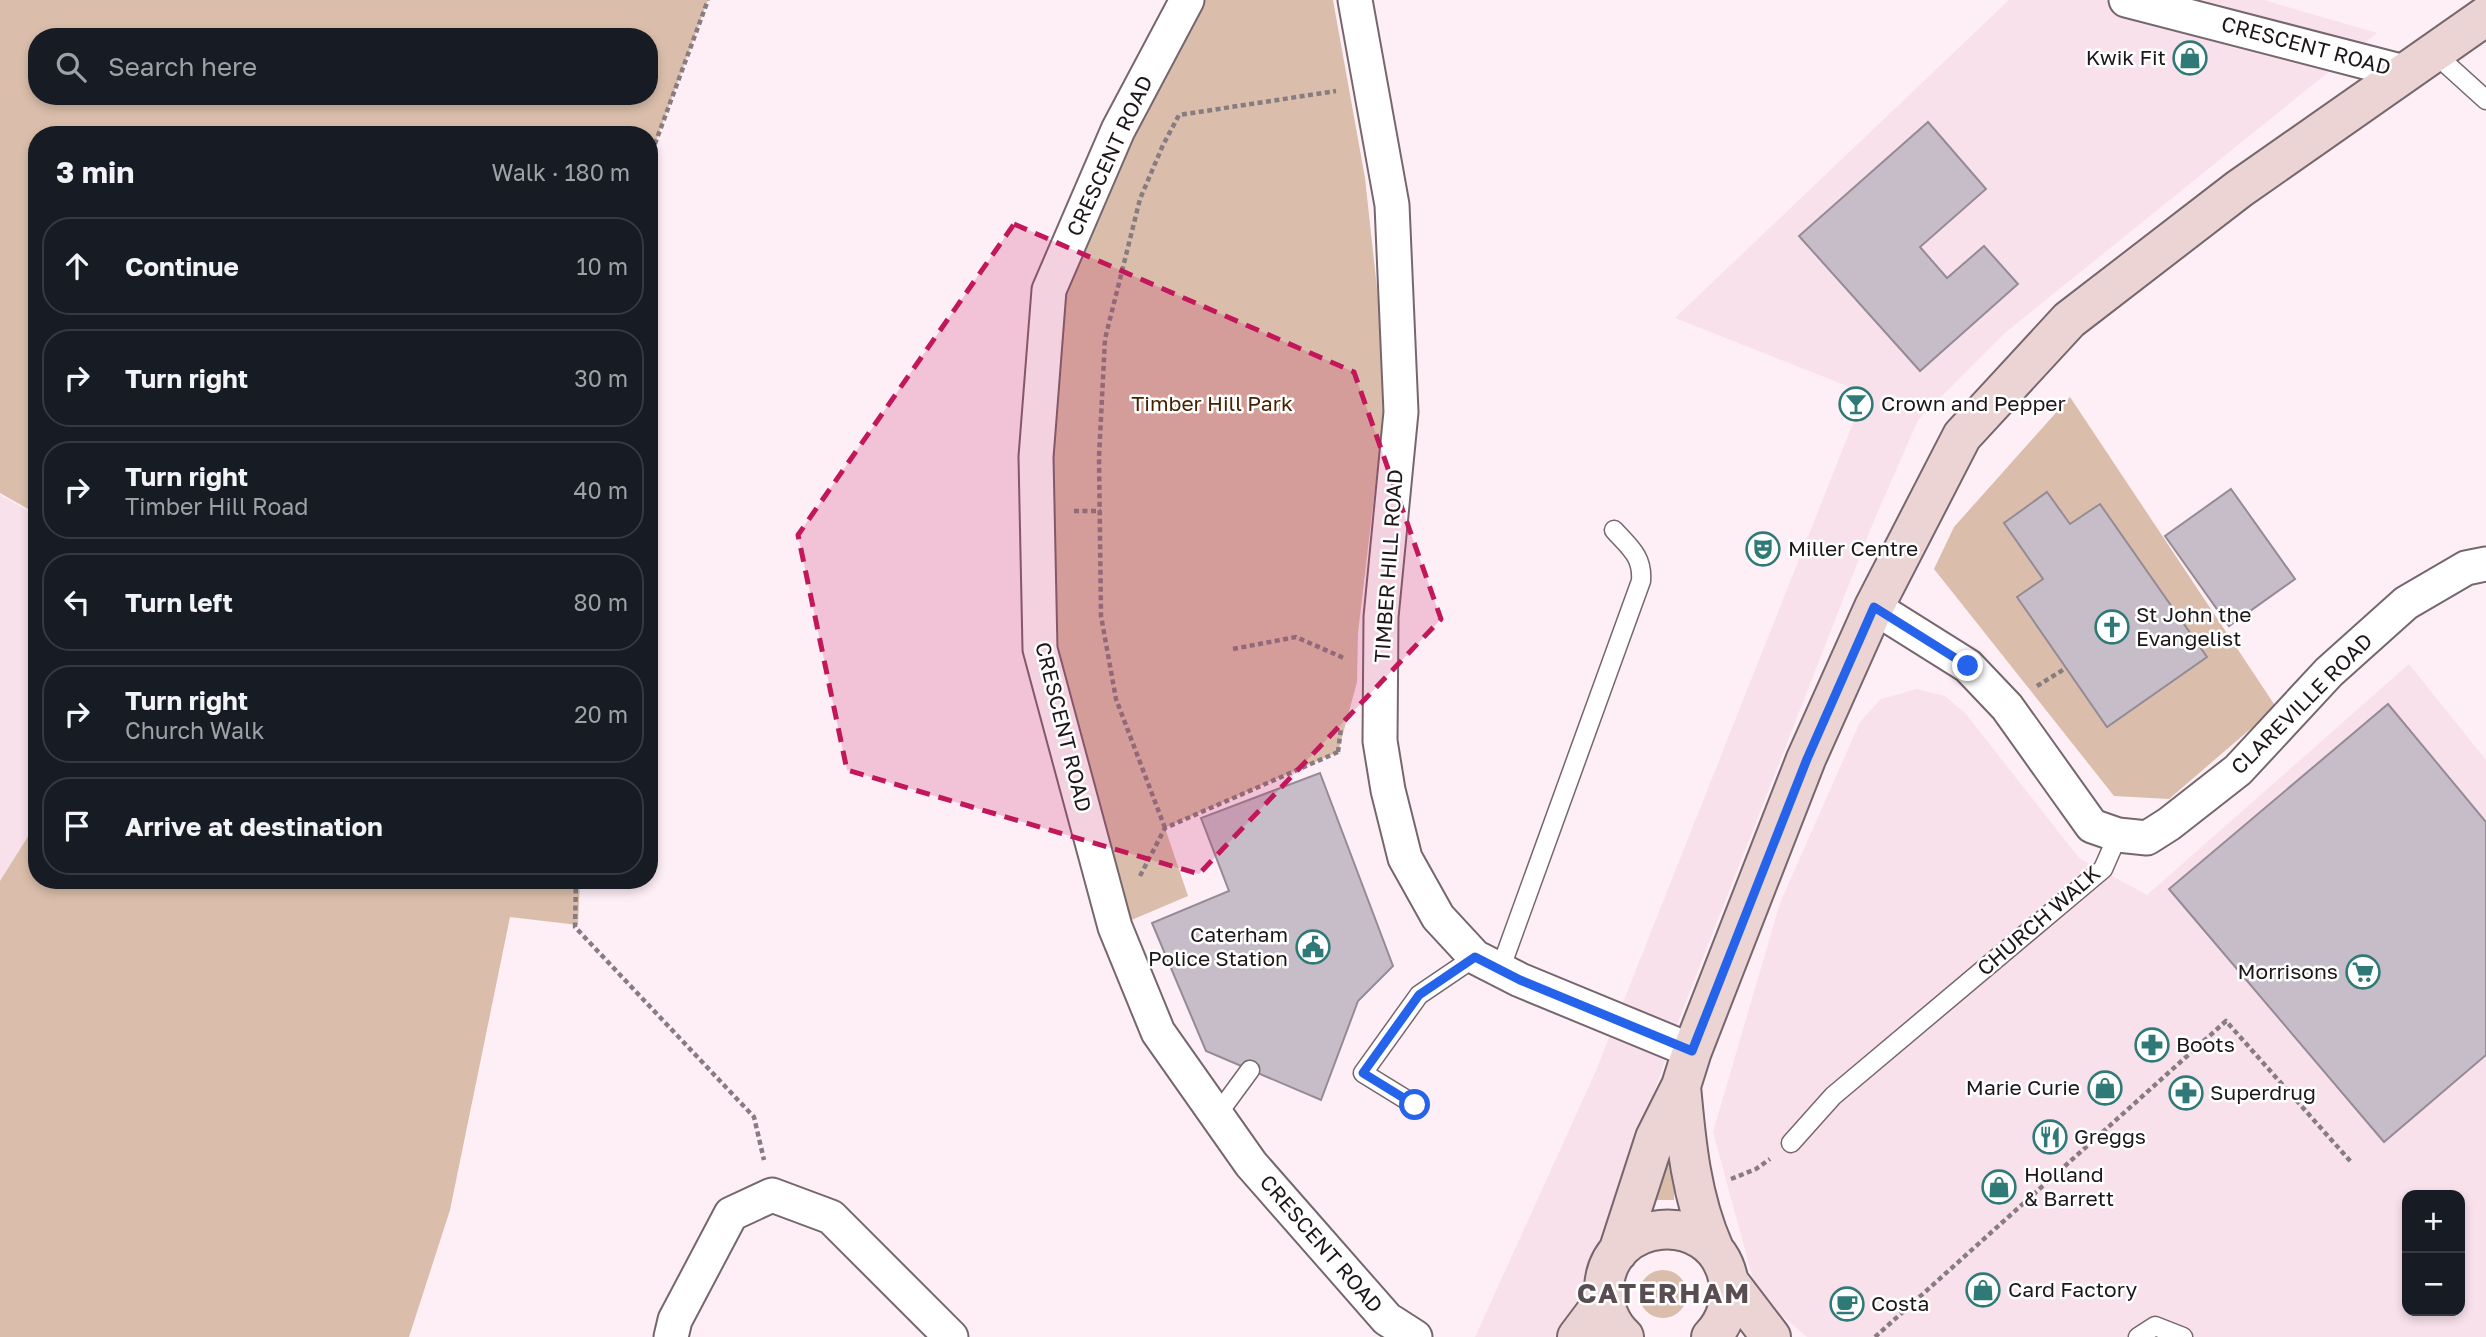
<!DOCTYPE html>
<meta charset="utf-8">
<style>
:root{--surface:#171b24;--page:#20242c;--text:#f1f3f6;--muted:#9ea1a6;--line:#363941}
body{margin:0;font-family:"Golos Text",sans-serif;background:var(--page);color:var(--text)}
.controls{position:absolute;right:21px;bottom:21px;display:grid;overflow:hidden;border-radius:14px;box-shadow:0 4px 10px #0003}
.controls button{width:63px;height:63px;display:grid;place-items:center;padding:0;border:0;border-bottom:2px solid var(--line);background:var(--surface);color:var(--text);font:35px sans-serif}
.stop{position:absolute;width:21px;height:21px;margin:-16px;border:5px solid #2563eb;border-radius:50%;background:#fff}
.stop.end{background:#2563eb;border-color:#fff;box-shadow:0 2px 7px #0008}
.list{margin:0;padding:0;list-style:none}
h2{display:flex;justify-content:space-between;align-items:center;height:91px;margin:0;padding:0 28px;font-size:30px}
h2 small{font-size:23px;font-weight:400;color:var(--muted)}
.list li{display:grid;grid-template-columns:46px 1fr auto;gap:21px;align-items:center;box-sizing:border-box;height:98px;margin:0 14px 14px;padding:0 14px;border:2px solid var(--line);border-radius:28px}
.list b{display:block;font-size:26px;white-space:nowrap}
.list p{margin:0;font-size:23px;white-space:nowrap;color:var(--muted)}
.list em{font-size:23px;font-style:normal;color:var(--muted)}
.icon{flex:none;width:38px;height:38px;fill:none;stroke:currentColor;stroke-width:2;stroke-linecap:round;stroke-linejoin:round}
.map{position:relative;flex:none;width:2486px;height:1337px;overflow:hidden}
.search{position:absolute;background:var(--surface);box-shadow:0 4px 10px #0003;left:28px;top:28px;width:630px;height:77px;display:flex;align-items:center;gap:18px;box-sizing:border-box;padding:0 24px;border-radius:28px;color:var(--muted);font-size:26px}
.panel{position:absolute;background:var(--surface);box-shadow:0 4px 10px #0003;left:28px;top:126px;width:630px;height:763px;border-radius:28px}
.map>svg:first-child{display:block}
</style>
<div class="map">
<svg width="2486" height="1337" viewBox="0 0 2486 1337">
<rect width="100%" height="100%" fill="#feeef5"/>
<!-- built -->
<path fill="#f9e1eb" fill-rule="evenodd" d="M2009,0H2264L2377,33L2006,332L1918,420L1873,523L1681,1014L1578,1314L1561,1337H1475L1595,1073L1865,393L1675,318Z
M0,495L37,516V822L0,881Z
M2409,664L2486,760V1337H1807L1757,1294L1713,1132L1780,903L1860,722L1881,699L1917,689L1945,696L1966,714L2079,858L2147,895ZM2407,1195H2460V1311H2407Z"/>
<!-- green -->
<path fill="#dabeab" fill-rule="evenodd" d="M0,0H708L649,160V135H37V514L0,493ZM37,37H649V96H37Z
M1187,0H1333L1365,178L1383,343L1385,403L1358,633L1357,682L1338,752L1165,828L1188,896L1115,927L1040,649L1049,290Z
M2070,397L2276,707L2169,799L2114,796L1934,569L1954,527Z
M37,822V880H580L578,925L510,917L450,1210L409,1337H0V881Z
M1657,1159L1674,1161V1200H1650Z
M1639 1294a24 24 0 1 1 48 0a24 24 0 1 1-48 0Z"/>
<!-- building -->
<path fill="#c6bdc8" stroke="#948b96" stroke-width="2" d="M1928,122L1986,189L1920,247L1947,278L1984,246L2018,284L1920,371L1799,236Z
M2231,489L2295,579L2229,626L2165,536Z
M2047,492L2070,524L2100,504L2207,657L2107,727L2017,597L2043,579L2004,523Z
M2388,704L2486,822V1055L2384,1142L2169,889Z
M1320,773L1393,966L1358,1001L1321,1100L1206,1051L1152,923L1229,891L1201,818Z"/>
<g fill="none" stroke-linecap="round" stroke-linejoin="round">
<defs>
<path id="lane" d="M2433,52L2486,100
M1500,970L1641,581C1643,556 1629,547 1614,530
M1415,1105L1363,1073L1419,995L1475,957
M1217,1115L1250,1070
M1791,1143L1833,1096L2103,869L2118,835
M2138,1337L2155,1326L2183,1337"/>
<path id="street" d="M1187,0L1118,130L1049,290L1036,457L1040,649L1115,927L1158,1032L1251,1164L1387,1319L1415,1337
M1355,0L1392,205L1401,412L1381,617L1380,741L1388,790L1405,858L1438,917L1475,957L1520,980L1692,1051
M2126,0L2404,72
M1874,607L1968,666L2007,707L2092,826L2118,835L2147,838L2169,824L2238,770L2329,672L2406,603L2466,568L2486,564
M671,1337L675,1320L731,1214L772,1195L831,1217L951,1337"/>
<path id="secondary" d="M1681,1086C1686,1142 1691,1197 1714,1249
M1618,1252L1655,1138L1681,1086L1692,1051L1806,759L1874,607L1962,436L2069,320L2239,189L2486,16
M1729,1282L1771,1337
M1577,1337L1604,1301
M1624,1337C1610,1324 1604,1307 1604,1289C1606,1217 1712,1207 1728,1278C1733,1299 1726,1322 1711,1337"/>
</defs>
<!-- lane casing -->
<use href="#lane" stroke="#75676d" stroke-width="21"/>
<!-- street casing -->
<use href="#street" stroke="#75676d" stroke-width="37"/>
<!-- secondary casing -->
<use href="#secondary" stroke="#75676d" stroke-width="42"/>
<!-- path -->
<path stroke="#877c81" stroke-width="4.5" stroke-dasharray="5 3.5" stroke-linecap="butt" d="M649,160L708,0
M1074,511H1101
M1233,649L1296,637L1346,659
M2037,686L2066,668
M1338,752L1341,728
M1165,828L1116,699L1101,616L1099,457L1105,339L1140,199L1163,145L1179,115L1336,91
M1140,876L1165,828L1338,752
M576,880L575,927L754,1117L764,1160
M1731,1179L1756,1169L1770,1159
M1875,1337L2226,1021L2351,1162"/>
<!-- lane -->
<use href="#lane" stroke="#fff" stroke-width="18"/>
<!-- street -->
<use href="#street" stroke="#fff" stroke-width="33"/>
<!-- secondary -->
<use href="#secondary" stroke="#ebd4d3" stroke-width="38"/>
</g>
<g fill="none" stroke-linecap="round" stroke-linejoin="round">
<!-- route -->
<path stroke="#2563eb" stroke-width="9" d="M1415,1105L1363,1073L1419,995L1475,957L1520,980L1692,1051L1807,759L1874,607L1968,666"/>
</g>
<!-- marked area -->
<path fill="#c2185b" fill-opacity="0.2" stroke="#c2185b" stroke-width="5" stroke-dasharray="14 9" stroke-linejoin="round" d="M1014,224L1354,372L1441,619L1199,874L847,770L798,535Z"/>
<!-- icons -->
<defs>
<symbol id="shop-ring" viewBox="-11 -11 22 22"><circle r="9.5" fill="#fff" stroke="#2f7977" stroke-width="1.5"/><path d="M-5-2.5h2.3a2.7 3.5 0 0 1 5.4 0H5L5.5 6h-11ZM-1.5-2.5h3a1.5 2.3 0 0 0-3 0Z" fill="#2f7977"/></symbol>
<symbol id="bar-ring" viewBox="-11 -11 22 22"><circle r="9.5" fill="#fff" stroke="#2f7977" stroke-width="1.5"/><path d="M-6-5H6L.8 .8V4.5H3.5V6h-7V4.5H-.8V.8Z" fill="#2f7977"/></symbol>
<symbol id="theatre-ring" viewBox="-11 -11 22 22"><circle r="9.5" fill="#fff" stroke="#2f7977" stroke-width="1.5"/><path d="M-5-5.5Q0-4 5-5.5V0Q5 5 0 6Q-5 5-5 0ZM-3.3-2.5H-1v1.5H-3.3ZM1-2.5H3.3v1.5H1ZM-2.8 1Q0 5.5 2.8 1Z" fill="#2f7977"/></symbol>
<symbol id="church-ring" viewBox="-11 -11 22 22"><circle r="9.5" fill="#fff" stroke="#2f7977" stroke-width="1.5"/><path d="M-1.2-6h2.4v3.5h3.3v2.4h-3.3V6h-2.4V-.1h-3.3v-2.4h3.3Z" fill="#2f7977"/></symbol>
<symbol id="civic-ring" viewBox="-11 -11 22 22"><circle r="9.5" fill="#fff" stroke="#2f7977" stroke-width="1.5"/><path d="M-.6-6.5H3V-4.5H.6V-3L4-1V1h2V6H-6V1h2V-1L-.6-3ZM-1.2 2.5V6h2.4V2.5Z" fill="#2f7977"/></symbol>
<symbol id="supermarket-ring" viewBox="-11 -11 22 22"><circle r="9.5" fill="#fff" stroke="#2f7977" stroke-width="1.5"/><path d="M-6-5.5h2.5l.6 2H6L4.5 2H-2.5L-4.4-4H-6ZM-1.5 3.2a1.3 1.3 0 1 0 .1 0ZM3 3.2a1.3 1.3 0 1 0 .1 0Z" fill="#2f7977"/></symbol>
<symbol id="pharmacy-ring" viewBox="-11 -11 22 22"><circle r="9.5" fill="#fff" stroke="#2f7977" stroke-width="1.5"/><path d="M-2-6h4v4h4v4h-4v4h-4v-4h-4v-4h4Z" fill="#2f7977"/></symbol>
<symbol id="restaurant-ring" viewBox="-11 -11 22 22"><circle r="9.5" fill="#fff" stroke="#2f7977" stroke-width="1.5"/><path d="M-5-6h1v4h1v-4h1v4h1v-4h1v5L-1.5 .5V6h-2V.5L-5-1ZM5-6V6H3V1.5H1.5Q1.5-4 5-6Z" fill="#2f7977"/></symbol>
<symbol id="cafe-ring" viewBox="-11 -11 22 22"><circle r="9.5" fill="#fff" stroke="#2f7977" stroke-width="1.5"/><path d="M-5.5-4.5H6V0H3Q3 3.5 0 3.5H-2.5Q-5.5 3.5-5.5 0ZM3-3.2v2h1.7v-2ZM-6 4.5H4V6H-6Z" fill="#2f7977"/></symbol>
</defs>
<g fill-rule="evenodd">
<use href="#shop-ring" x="2171" y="39" width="38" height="38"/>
<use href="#bar-ring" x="1837" y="385" width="38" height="38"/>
<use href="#theatre-ring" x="1744" y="530" width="38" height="38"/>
<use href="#church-ring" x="2093" y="608" width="38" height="38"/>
<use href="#civic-ring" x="1294" y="928" width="38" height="38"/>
<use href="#supermarket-ring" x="2344" y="953" width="38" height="38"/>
<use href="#pharmacy-ring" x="2133" y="1026" width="38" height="38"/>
<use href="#shop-ring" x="2086" y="1069" width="38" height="38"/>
<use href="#pharmacy-ring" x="2167" y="1074" width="38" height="38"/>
<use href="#restaurant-ring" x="2031" y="1118" width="38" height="38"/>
<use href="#shop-ring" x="1980" y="1168" width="38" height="38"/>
<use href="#shop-ring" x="1964" y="1271" width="38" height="38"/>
<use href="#cafe-ring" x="1828" y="1285" width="38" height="38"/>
</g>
<g text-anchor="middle" stroke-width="5" stroke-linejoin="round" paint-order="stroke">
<!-- street labels -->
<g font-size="21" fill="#1d1719" stroke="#fff">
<text transform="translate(2306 46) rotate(15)" y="7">CRESCENT ROAD</text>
<text transform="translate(1110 156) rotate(-65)" y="7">CRESCENT ROAD</text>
<text transform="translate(1389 566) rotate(-86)" y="7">TIMBER HILL ROAD</text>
<text transform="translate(2302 704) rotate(-45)" y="7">CLAREVILLE ROAD</text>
<text transform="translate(1063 727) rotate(76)" y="7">CRESCENT ROAD</text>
<text transform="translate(2039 921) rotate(-41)" y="7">CHURCH WALK</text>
<text transform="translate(1321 1244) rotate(49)" y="7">CRESCENT ROAD</text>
</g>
<!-- poi labels -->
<g font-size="21" fill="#1d1719" stroke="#fff" text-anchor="start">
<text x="2166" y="65" text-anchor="end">Kwik Fit</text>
<text x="1881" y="411">Crown and Pepper</text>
<text x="1788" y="556">Miller Centre</text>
<text x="2136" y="622">St John the<tspan x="2136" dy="24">Evangelist</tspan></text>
<text x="1288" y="942" text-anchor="end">Caterham<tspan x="1288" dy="24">Police Station</tspan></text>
<text x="2338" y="979" text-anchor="end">Morrisons</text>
<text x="2176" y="1052">Boots</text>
<text x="2080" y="1095" text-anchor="end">Marie Curie</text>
<text x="2210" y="1100">Superdrug</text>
<text x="2074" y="1144">Greggs</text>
<text x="2024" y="1182">Holland<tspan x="2024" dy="24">&amp; Barrett</tspan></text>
<text x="2008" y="1297">Card Factory</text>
<text x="1871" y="1311">Costa</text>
</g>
<!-- park labels -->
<g font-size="21" fill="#472102" stroke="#fff">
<text x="1212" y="411">Timber Hill Park</text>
</g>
<!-- district labels -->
<g font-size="28" font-weight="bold" letter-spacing="2" fill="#594d52" stroke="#fff">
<text x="1664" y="1303">CATERHAM</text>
</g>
</g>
</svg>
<div class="controls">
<button>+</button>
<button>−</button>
</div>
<div class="stop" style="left:1415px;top:1105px"></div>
<div class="stop end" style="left:1968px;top:666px"></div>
<div class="search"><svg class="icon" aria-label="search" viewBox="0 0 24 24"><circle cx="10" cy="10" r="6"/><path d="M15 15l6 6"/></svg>Search here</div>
<section class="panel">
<h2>3 min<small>Walk · 180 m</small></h2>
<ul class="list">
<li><svg class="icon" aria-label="ahead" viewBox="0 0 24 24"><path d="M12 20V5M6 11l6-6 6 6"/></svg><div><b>Continue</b></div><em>10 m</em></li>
<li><svg class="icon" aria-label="right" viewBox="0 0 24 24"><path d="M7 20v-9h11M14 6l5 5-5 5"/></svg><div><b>Turn right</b></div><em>30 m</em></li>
<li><svg class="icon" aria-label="right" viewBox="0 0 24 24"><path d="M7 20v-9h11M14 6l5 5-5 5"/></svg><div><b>Turn right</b><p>Timber Hill Road</p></div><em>40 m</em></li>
<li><svg class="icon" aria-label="left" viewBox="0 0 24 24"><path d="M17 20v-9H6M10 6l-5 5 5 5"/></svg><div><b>Turn left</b></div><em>80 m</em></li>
<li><svg class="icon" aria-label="right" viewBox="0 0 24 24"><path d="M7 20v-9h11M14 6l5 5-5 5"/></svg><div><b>Turn right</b><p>Church Walk</p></div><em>20 m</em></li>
<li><svg class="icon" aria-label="arrive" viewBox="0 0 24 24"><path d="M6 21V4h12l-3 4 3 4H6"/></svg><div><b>Arrive at destination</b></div></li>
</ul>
</section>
</div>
